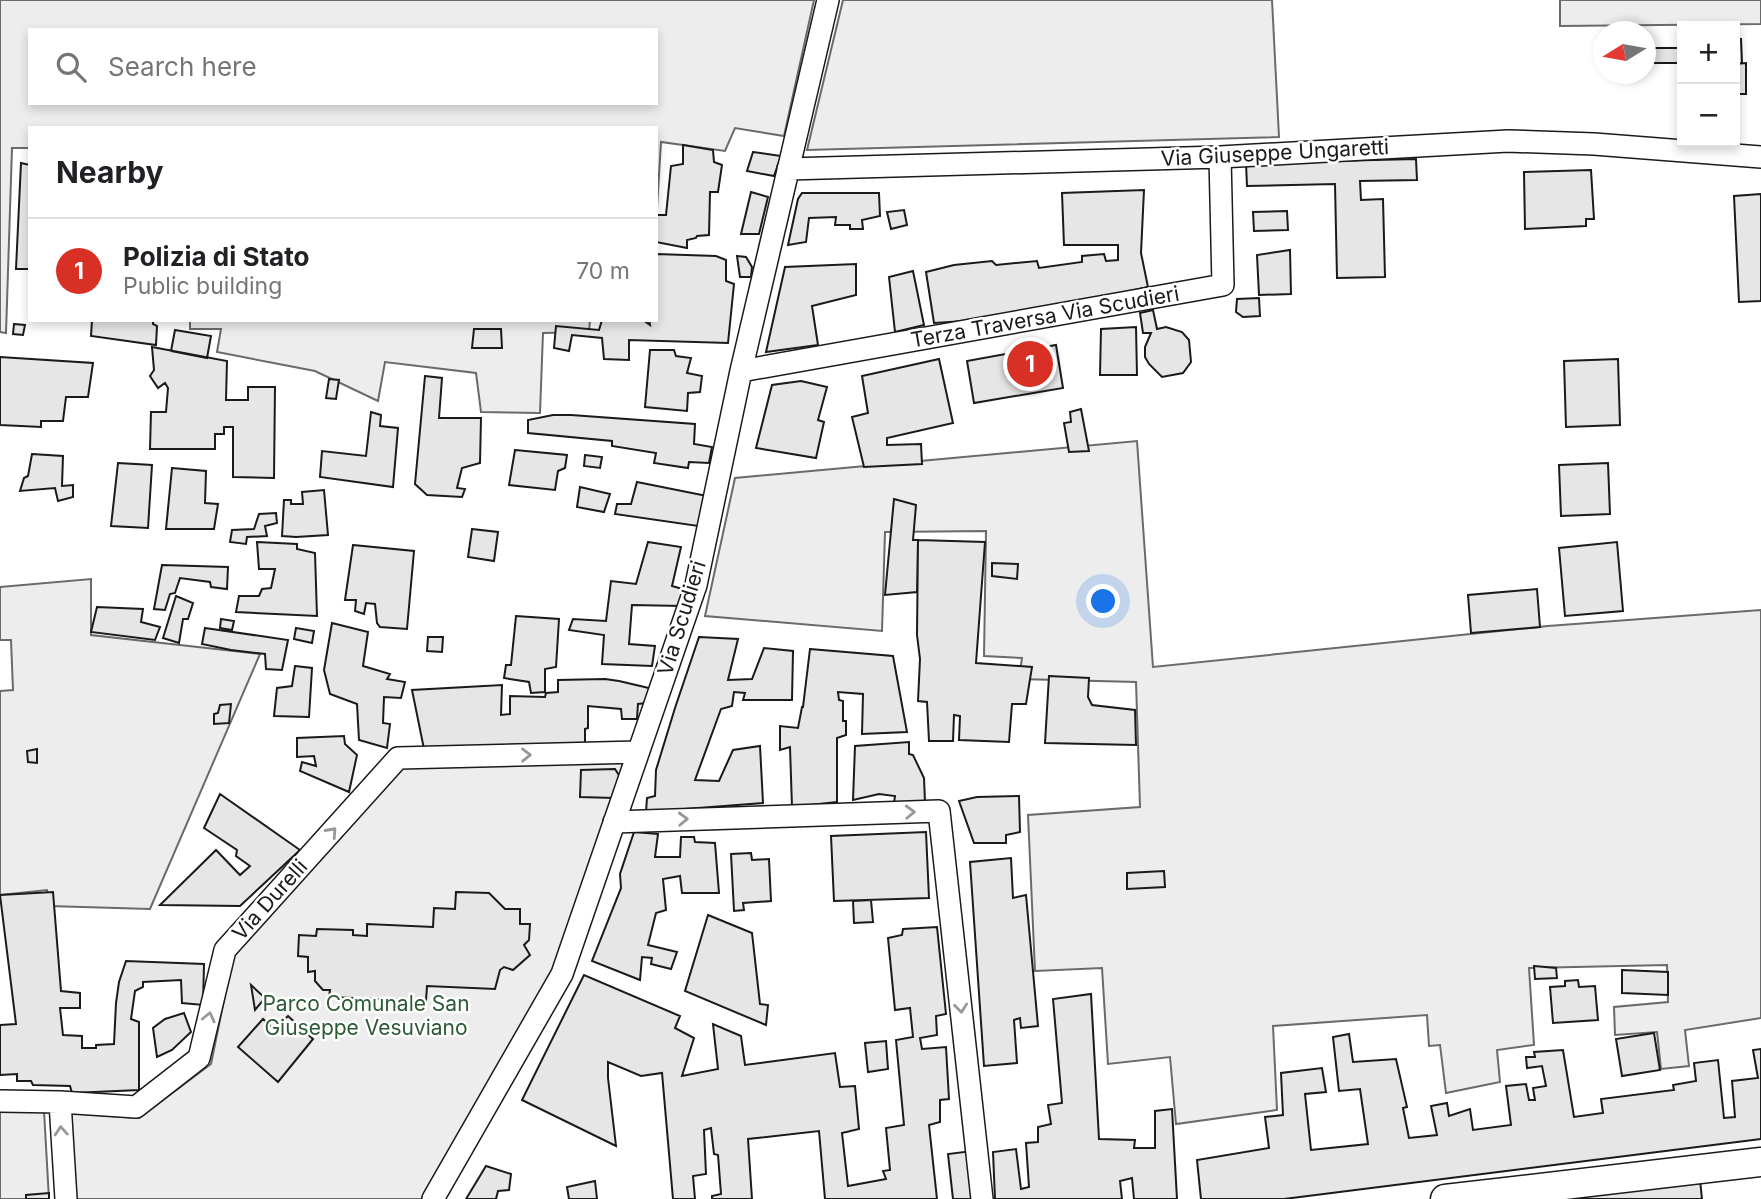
<!DOCTYPE html>
<meta charset="utf-8">
<style>
:root{--surface:#fff;--page:#f2f2f2;--text:#202124;--muted:#757577;--line:#e0e0e0;--accent:#d93025}
body{margin:0;font-family:Inter,sans-serif;background:var(--page);color:var(--text)}
.controls{position:absolute;right:21px;top:21px;display:grid;overflow:hidden;border-radius:0px;box-shadow:0 4px 10px #0003}
.controls button{width:63px;height:63px;display:grid;place-items:center;padding:0;border:0;border-bottom:2px solid var(--line);background:var(--surface);color:var(--text);font:35px sans-serif}
.compass{position:absolute;left:1593px;top:21px;width:63px;height:63px;border-radius:50%;background:var(--surface);box-shadow:0 4px 10px #0003;rotate:259deg}
.you{position:absolute;left:1104px;top:602px;width:24px;height:24px;margin:-18px;border:5px solid #fff;border-radius:50%;background:#1a73e8;box-shadow:0 0 0 10px #1a73e833}
.badge{display:grid;place-items:center;width:46px;height:46px;border-radius:50%;background:var(--accent);color:#fff;font-size:23px;font-weight:700}
.pin{position:absolute;translate:-50% -50%;border:4px solid #fff;box-shadow:0 2px 7px #0006}
.list{margin:0;padding:0;list-style:none}
h2{display:flex;justify-content:space-between;align-items:center;height:91px;margin:0;padding:0 28px;font-size:30px}
h2 small{font-size:23px;font-weight:400;color:var(--muted)}
.list li{display:grid;grid-template-columns:46px 1fr auto;gap:21px;align-items:center;box-sizing:border-box;height:105px;padding:0 28px;border-top:2px solid var(--line)}
.list b{display:block;font-size:26px;white-space:nowrap}
.list p{margin:0;font-size:23px;white-space:nowrap;color:var(--muted)}
.list em{font-size:23px;font-style:normal;color:var(--muted)}
.icon{flex:none;width:38px;height:38px;fill:none;stroke:currentColor;stroke-width:2;stroke-linecap:round;stroke-linejoin:round}
.map{position:relative;flex:none;width:1761px;height:1199px;overflow:hidden}
.search{position:absolute;background:var(--surface);box-shadow:0 4px 10px #0003;left:28px;top:28px;width:630px;height:77px;display:flex;align-items:center;gap:18px;box-sizing:border-box;padding:0 24px;border-radius:0px;color:var(--muted);font-size:26px}
.panel{position:absolute;background:var(--surface);box-shadow:0 4px 10px #0003;left:28px;top:126px;width:630px;height:196px;border-radius:0px}
.map>svg:first-child{display:block}
</style>
<div class="map">
<svg width="1761" height="1199" viewBox="0 0 1761 1199">
<rect width="100%" height="100%" fill="#fff"/>
<!-- built -->
<path fill="#ededed" stroke="#6a6a6a" stroke-width="2" fill-rule="evenodd" d="M0,0H814L784,136L735,128L725,151L661,142L657,208L656,128H30V148H12L6,333L0,332ZM30,30H656V103H30Z
M843,0H1272L1279,137L807,150Z
M1560,0H1761V24L1560,26Z
M190,320H590L589,332L543,333L540,413L481,412L476,373L385,362L378,401L315,371L217,352L221,329H190Z
M1137,441L1153,667L1548,626L1761,610V1018L1685,1030L1689,1066L1661,1069L1657,1032L1615,1035L1614,1007L1668,1002L1667,965L1529,968L1534,1045L1497,1050L1500,1082L1446,1093L1440,1045L1429,1046L1427,1015L1273,1026L1277,1110L1176,1124L1170,1057L1108,1064L1102,968L1035,971L1028,815L1140,807L1136,682L1019,679L1022,658L984,656L986,531L885,532L882,631L705,616L735,478Z
M91,579V635L260,654L150,909L49,906L47,890L0,895V691L13,690L11,640H0V587Z
M626,762L554,973L423,1199H74L69,1113L139,1118L211,1064L234,951L402,766Z
M0,1111H44L49,1199H0Z"/>
<!-- building -->
<path fill="#e6e6e6" stroke="#1a1a1a" stroke-width="2" d="M1735,39H1741L1742,63L1735,64Z
M1646,48H1682V63H1646Z
M1679,63H1682V99H1679Z
M1746,63V94H1735V64Z
M683,145L713,150L714,162L722,165L718,192H710L709,235L697,236L696,238L687,240V248L656,242V215H666L671,166L683,164Z
M753,152L781,156L774,176L747,171Z
M1416,159L1417,180L1360,181L1361,200L1383,199L1385,277L1337,278L1335,184L1247,186L1246,163Z
M21,163L30,165V269H16Z
M1591,170L1594,219H1586V226L1525,229L1524,172Z
M1144,190L1141,253L1148,287L1048,309L966,321L934,323L926,272L954,265L992,261L996,265L1037,261L1039,268L1082,262V256L1104,254L1106,261L1118,260V245H1064L1062,193Z
M751,192L768,197L759,234H741Z
M802,193H879L880,216L862,220L863,229H850V225H835L836,217L809,218L806,242L788,245L798,199Z
M1761,194V301L1739,302L1734,196Z
M904,210L907,225L891,229L887,212Z
M1287,211L1288,230L1254,231L1253,212Z
M1290,250L1291,294L1259,295L1257,255Z
M656,254L716,256L726,260V281L734,284L728,343L629,340V360L604,359L602,338L572,335L569,351L554,348L556,326L599,330L602,320H643L650,325L649,320H656Z
M737,256L746,257L752,267L751,277H740Z
M856,264V295L812,306L818,345L766,352L785,267Z
M913,271L924,325L895,332L889,277Z
M1259,298L1260,316L1243,317L1236,312L1237,299Z
M1153,310L1157,329L1166,327L1182,332L1189,340L1191,362L1183,373L1162,377L1149,364L1145,357V347L1151,333H1143L1140,313Z
M92,320H153V324L157,326L156,345L91,336Z
M14,324L25,325L23,335L13,334Z
M1136,327L1137,375H1100L1101,329Z
M474,329H501L502,348H472Z
M175,330L211,336L207,358L171,351Z
M1056,345L1063,388L974,403L967,361Z
M152,347L227,361L226,400H248V387H275L274,478L233,477V427H224V434H215V449H150L151,412H166L168,388L165,383L158,388L150,376L154,370Z
M650,350H674L676,356L691,358L687,373L702,376L700,392L688,393L687,411L645,407Z
M0,357L93,363L88,397H66L63,421H41V427L0,425Z
M939,359L953,423L887,438V445L921,444L922,464L864,467L852,417L868,413L862,376Z
M1618,359L1620,425L1566,427L1564,361Z
M425,376L442,378L439,418H481L480,463L462,468L457,488L465,489L462,497L427,495L415,484Z
M329,379L339,380L336,399L326,398Z
M801,381L827,387L818,420L824,422L816,458L756,448L772,385Z
M1081,409L1089,451L1069,452L1064,423L1071,422L1070,412Z
M371,412L381,415L380,426L398,428L393,487L320,477L322,451L366,456Z
M553,415H571L695,424L694,444L712,447L709,463L689,462L688,468L654,463L656,453L612,446V441L528,433V420Z
M515,450L567,455L565,468L558,471L555,490L509,485Z
M32,454L63,456L62,486L73,485V497L58,501L55,488L20,491L24,478L28,476Z
M585,455L602,457L600,468L584,466Z
M118,463L152,465L148,528L111,526Z
M1608,463L1610,514L1561,516L1559,465Z
M172,468L206,471L205,503L218,504L214,529H166Z
M637,482L707,496L698,526L615,514L617,504H631Z
M580,487L610,494L604,512L577,507Z
M324,490L328,535L296,537L282,536L284,500H291V504H303L302,492Z
M894,499L916,505L913,540H918L917,592L885,595Z
M276,513L277,523L265,526L267,536L247,537L246,544L230,542L232,530L254,529L259,514Z
M472,529L498,532L494,561L468,557Z
M918,540L985,542L976,663L1032,667L1026,704H1012L1009,742L959,740L960,716L954,715L953,741H929L927,702L918,701L920,659L917,635Z
M257,542L297,544V549L315,553L317,616L236,612L239,596H259L262,589L271,588L275,569H259Z
M648,542L681,547L672,586L686,590L682,606L632,605L629,644L655,646L652,666L602,664L604,635L569,630L573,619L606,621L611,581L636,584Z
M1617,542L1623,611L1565,616L1559,548Z
M353,545L414,551L407,629L380,627L377,623L375,604L366,603L364,614L355,611L356,600H345Z
M992,563L1018,564L1017,579L992,576Z
M162,565L228,567L227,589L211,587L210,582L180,578L175,593L170,594L165,610L154,609Z
M1537,589L1540,627L1471,633L1468,595Z
M176,596L193,603L188,619H183L179,643L163,638Z
M97,607L143,609L141,622L160,627L155,640L91,632Z
M516,616L559,619L556,667L545,669V692L531,693L529,682L504,678L506,665H511Z
M221,619L234,621L232,630L220,628Z
M332,623L368,632L363,666L390,674L387,679L405,682L401,698L384,697L383,723L390,724L387,748L359,740L357,704L330,694L324,670Z
M205,628L288,640L282,670L266,669L265,654L231,650L202,644Z
M296,628L314,631L312,643L294,639Z
M428,637H443L442,652L427,651Z
M699,637L738,639L728,680L752,679L764,648L793,651L792,700H743L745,693L734,692L732,706L721,709L695,780L719,781L733,750L760,746L763,803L646,812L647,798L655,796L656,770L675,708Z
M810,649L893,656L907,732L862,734L863,694L838,692L839,700L843,701V721H846V735L837,738V802L792,807L790,747L780,750V726L798,728L802,707H803Z
M295,666L312,668L309,717L274,716L277,688L292,686Z
M1049,676L1089,678L1088,697L1092,705L1135,710L1136,745L1045,743Z
M605,679L619,681L653,689L647,703L638,704L637,719H622L621,709L588,706V728L585,729V743L424,749L412,690L502,685L501,715L510,714V696L545,697L546,693L558,692V680Z
M231,704L229,723L214,724V714L218,713L220,705Z
M344,736L345,744L357,755L349,792L300,771L302,762L316,766L314,756L297,757V738Z
M909,742V754L913,755L924,778L925,802L894,803L895,796L879,794L853,800L855,746Z
M37,749V763L28,762L27,751Z
M615,769L622,780L614,798L580,797L581,770Z
M220,794L300,850L240,906L160,905L216,850L240,875L250,866L236,856L237,850L204,828Z
M1019,796L1020,832L1006,835V843H974L959,801L977,797Z
M634,832L658,834L655,857H680L681,837H694L695,842L715,843L719,893H682L680,876L663,879L666,910L656,913L648,945L677,952L671,969L651,964L652,958L642,957L640,980L592,961L621,888L620,874Z
M926,832L929,898L834,901L831,836Z
M751,853L752,860L769,859L771,901L743,903L744,910L734,911L731,854Z
M1011,858L1013,898L1026,895L1038,1026L1021,1028L1020,1018L1014,1020L1017,1063L984,1066L970,862Z
M1164,871L1165,887L1127,889V873Z
M53,892L61,991L80,993V1008H60L63,1035L82,1036V1048H96V1045L114,1044L116,1003L119,982L126,961L204,964L203,1005L182,1003L181,980L143,982V987L135,991L131,1019L139,1022V1090L72,1093L70,1086L33,1085L31,1081H17V1074L0,1075V1025L16,1024L0,895Z
M456,892L489,893L505,909H520V924H530L529,940L524,945L530,955L513,970L504,967L500,970L495,989L427,986L426,1001L329,997L330,990H323L315,981V971L308,972V957L298,956L299,935L316,936L317,929L353,930V935L367,936V924L433,927L434,908L455,909Z
M871,900L873,922L854,923L853,901Z
M708,915L752,933L760,1004L768,1005L766,1025L685,991Z
M937,927L946,1014L936,1016L937,1035L920,1038L922,1049L946,1047L949,1099L940,1100V1122L929,1125L937,1199H825L819,1131L748,1139L752,1199H712V1196L721,1194L718,1155L714,1154L711,1128L704,1130L706,1174L693,1176L695,1199H673L662,1073L641,1076L608,1062V1078L616,1146L522,1100L584,975L680,1016L675,1028L694,1038L682,1076L718,1069L713,1024L741,1036L745,1065L835,1053L840,1087L855,1086L859,1129L842,1133L848,1186L886,1179L883,1171L890,1170L886,1128L904,1125L896,1040L913,1037L910,1008L895,1010L888,938L902,935L903,929Z
M1534,966L1556,968L1557,978L1535,979Z
M1622,970L1668,972V995L1622,993Z
M1578,980L1579,987L1595,986L1598,1020L1553,1023L1550,987L1565,986V981Z
M251,985L265,998L255,1010Z
M1091,994L1099,1139L1135,1140L1134,1148H1155V1111L1172,1109L1177,1199H1134L1132,1178L1120,1181L1122,1199H995L993,1152L1016,1149L1021,1189L1029,1187L1026,1143L1038,1142V1127L1051,1124L1048,1105L1062,1103L1053,999Z
M184,1013L191,1032L172,1050L157,1057L153,1028L165,1019Z
M288,1016L313,1039L278,1082L238,1047L263,1019L274,1029Z
M1654,1033L1660,1070L1622,1076L1616,1039Z
M1349,1034L1353,1062L1396,1059L1407,1107L1403,1108L1409,1138L1437,1135L1431,1106L1447,1103L1449,1116L1470,1109L1473,1130L1511,1125L1506,1086L1526,1084L1529,1100H1535L1533,1088L1546,1086L1542,1066L1527,1068L1526,1057H1535L1534,1052L1563,1050L1574,1117L1603,1113L1601,1099L1674,1090L1673,1085L1696,1081L1694,1063L1718,1060L1724,1118L1735,1117L1732,1081L1758,1078L1753,1050L1761,1049V1139L1284,1199H1201L1197,1160L1269,1148L1265,1117L1283,1115L1281,1073L1322,1068L1326,1092L1305,1094L1311,1150L1368,1144L1360,1089L1339,1091L1333,1037Z
M886,1041L888,1069L868,1072L865,1043Z
M972,1151L977,1199H953L948,1154Z
M486,1166L511,1174L509,1190L498,1191L496,1199H466Z
M1700,1180L1702,1199H1560Z
M595,1181L597,1199H569L567,1187Z
M49,1193V1199H26V1195Z"/>
<g fill="none" stroke-linecap="round" stroke-linejoin="round">
<defs>
<path id="street" d="M788,169L1220,157L1508,141L1594,144L1761,157
M741,371L1223,285L1220,157
M614,822L939,811L982,1199
M0,1101L60,1102
M66,1199L60,1102L136,1107L199,1058L225,950L398,758L638,752
M433,1199L562,974L696,585L741,371L828,0"/>
<path id="secondary" d="M1445,1199L1761,1162"/>
</defs>
<!-- street casing -->
<use href="#street" stroke="#1a1a1a" stroke-width="24"/>
<!-- secondary casing -->
<use href="#secondary" stroke="#1a1a1a" stroke-width="31"/>
<!-- street -->
<use href="#street" stroke="#fff" stroke-width="21"/>
<!-- secondary -->
<use href="#secondary" stroke="#fff" stroke-width="28"/>
</g>
<!-- one-way arrows -->
<defs><path id="oneway-chevron" d="M-2-3.5L2.5 0L-2 3.5" fill="none" stroke-width="1.6" stroke-linecap="round" stroke-linejoin="round" transform="scale(1.75)"/></defs>
<g stroke="#989898">
<use href="#oneway-chevron" transform="translate(526 755) rotate(-1)"/>
<use href="#oneway-chevron" transform="translate(910 812) rotate(-2)"/>
<use href="#oneway-chevron" transform="translate(683 819) rotate(-2)"/>
<use href="#oneway-chevron" transform="translate(332 832) rotate(-48)"/>
<use href="#oneway-chevron" transform="translate(961 1008) rotate(84)"/>
<use href="#oneway-chevron" transform="translate(209 1017) rotate(-77)"/>
<use href="#oneway-chevron" transform="translate(61 1131) rotate(-94)"/>
</g>
<g text-anchor="middle" stroke-width="5" stroke-linejoin="round" paint-order="stroke">
<!-- street labels -->
<g font-size="21" fill="#1a1a1a" stroke="#fff">
<text transform="translate(1275 153) rotate(-3)" y="7">Via Giuseppe Ungaretti</text>
<text transform="translate(1045 317) rotate(-10)" y="7">Terza Traversa Via Scudieri</text>
<text transform="translate(682 618) rotate(-73)" y="7">Via Scudieri</text>
<text transform="translate(270 900) rotate(-48)" y="7">Via Durelli</text>
</g>
<!-- park labels -->
<g font-size="21" fill="#2b5a34" stroke="#fff">
<text x="366" y="1011">Parco Comunale San<tspan x="366" dy="24">Giuseppe Vesuviano</tspan></text>
</g>
</g>
</svg>
<div class="controls">
<button>+</button>
<button>−</button>
</div>
<svg class="compass" viewBox="-18 -18 36 36"><path d="M0-13l5 13h-10z" fill="#e53935"/><path d="M0 13l5-13h-10z" fill="#757577"/></svg>
<div class="you"></div>
<div class="pin badge" style="left:1030px;top:364px">1</div>
<div class="search"><svg class="icon" aria-label="search" viewBox="0 0 24 24"><circle cx="10" cy="10" r="6"/><path d="M15 15l6 6"/></svg>Search here</div>
<section class="panel">
<h2>Nearby<small></small></h2>
<ul class="list">
<li><span class="badge">1</span><div><b>Polizia di Stato</b><p>Public building</p></div><em>70 m</em></li>
</ul>
</section>
</div>
